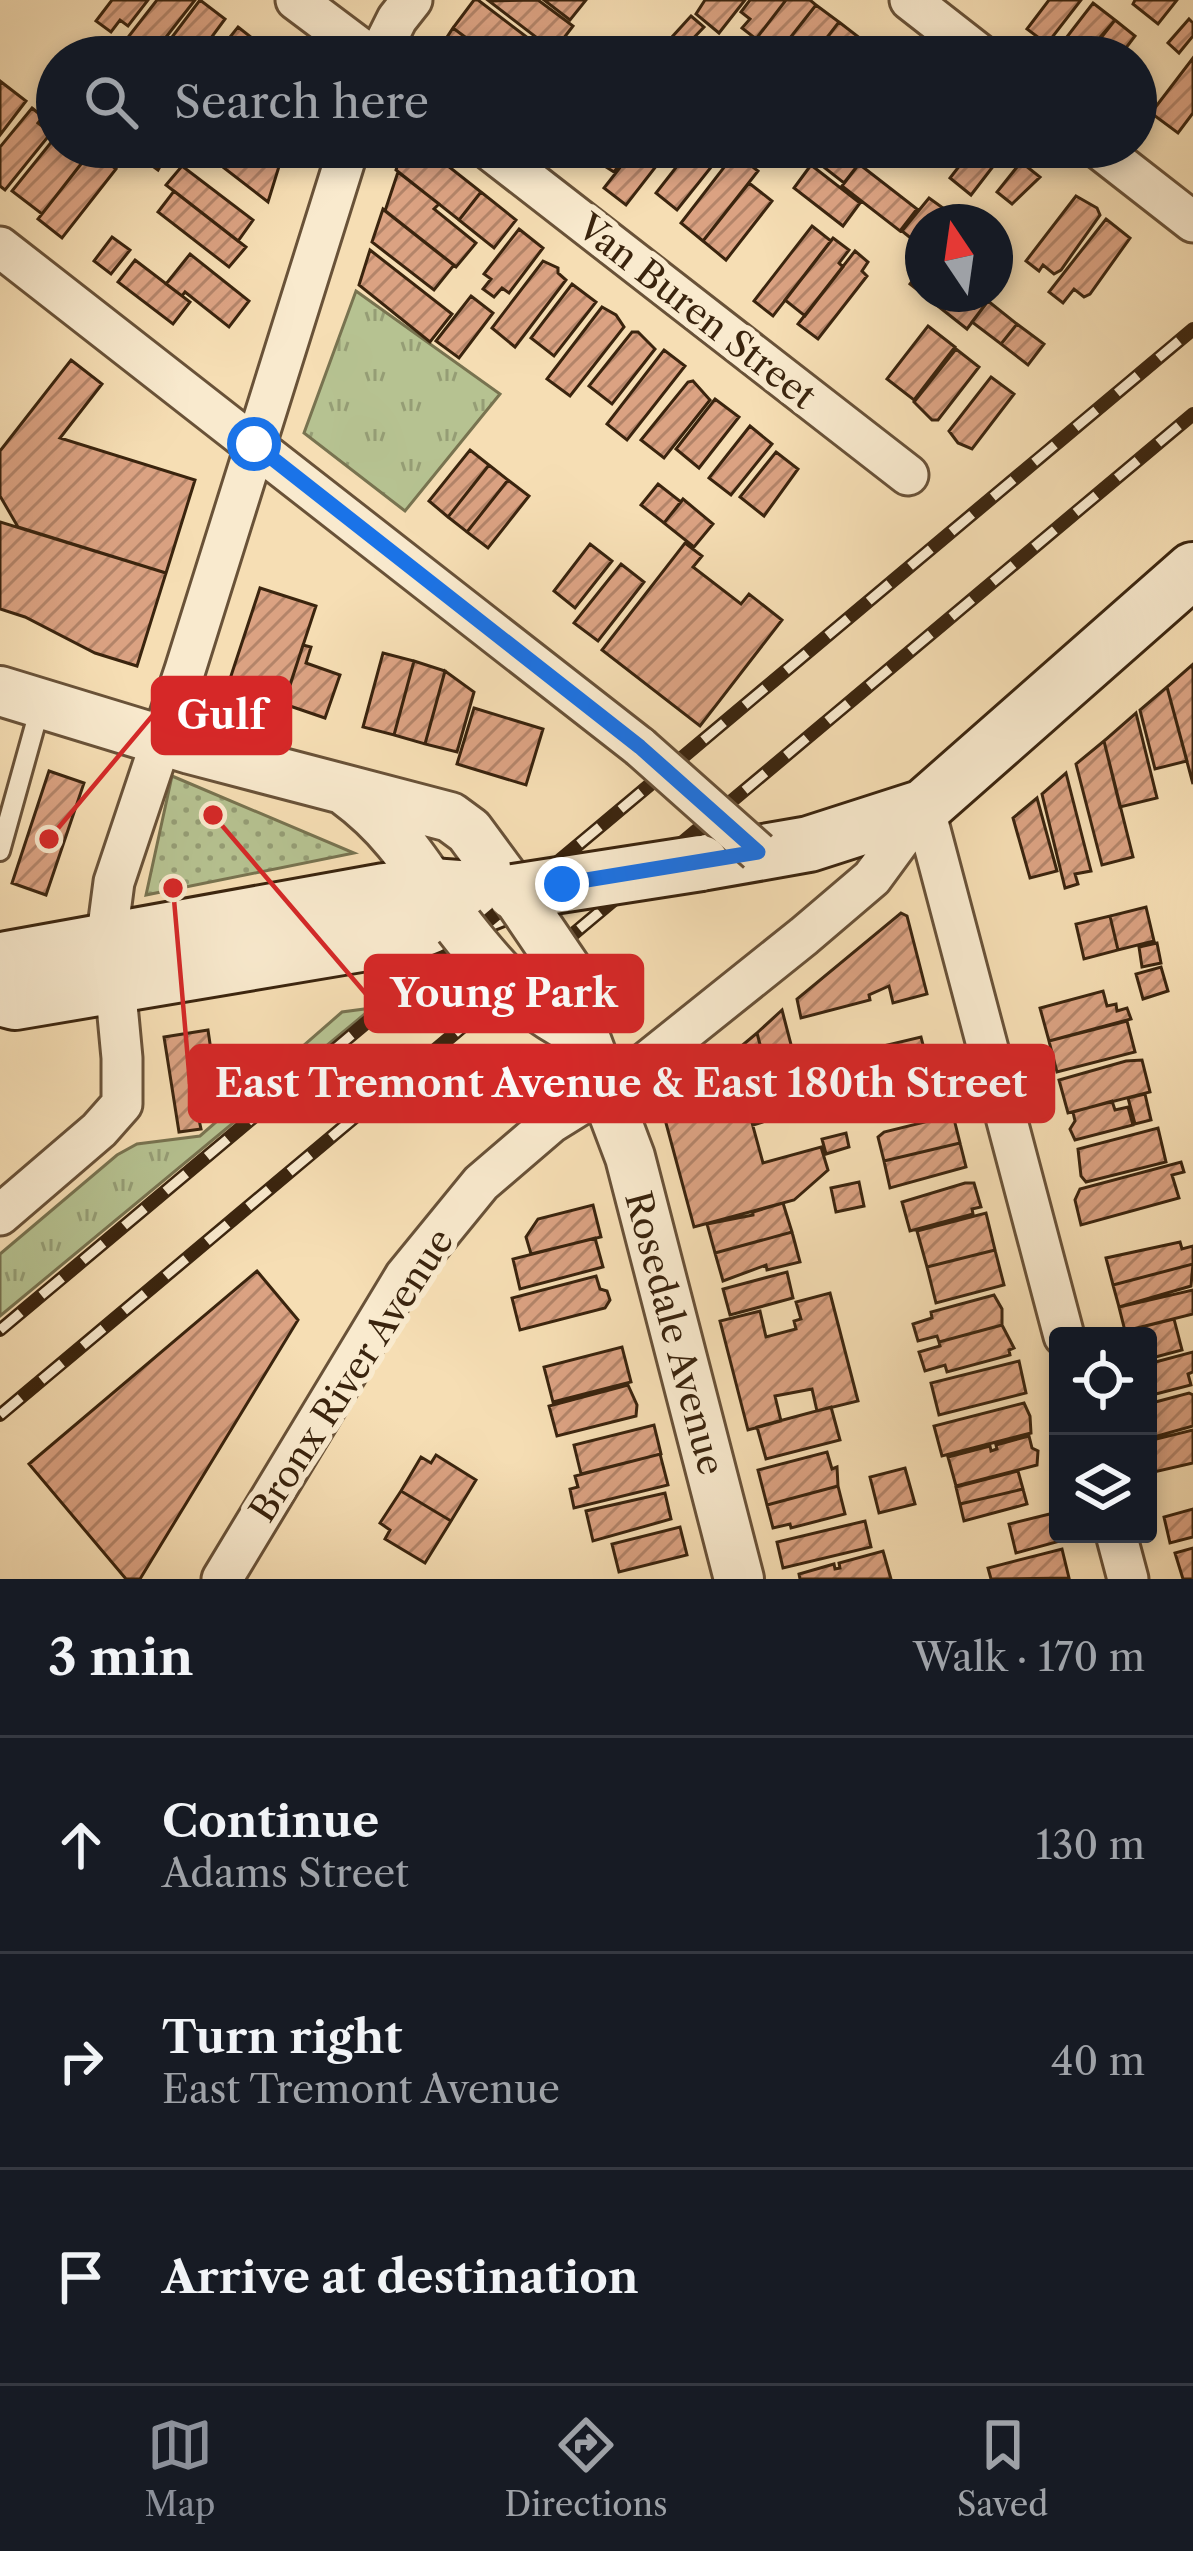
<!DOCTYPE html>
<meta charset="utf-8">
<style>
:root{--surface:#171b24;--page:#20242c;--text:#f1f3f6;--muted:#9ea1a6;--line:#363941;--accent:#8c9099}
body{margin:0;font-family:"Libre Caslon Text",serif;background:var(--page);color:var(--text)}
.controls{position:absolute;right:36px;bottom:36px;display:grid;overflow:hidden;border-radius:12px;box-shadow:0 6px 18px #0003}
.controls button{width:108px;height:108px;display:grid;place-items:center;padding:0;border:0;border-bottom:3px solid var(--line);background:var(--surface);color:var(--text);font:60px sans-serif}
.compass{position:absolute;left:905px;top:204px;width:108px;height:108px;border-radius:50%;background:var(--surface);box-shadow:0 6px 18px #0003;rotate:347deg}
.stop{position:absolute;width:36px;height:36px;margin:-27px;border:9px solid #1a73e8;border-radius:50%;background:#fff}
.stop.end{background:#1a73e8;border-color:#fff;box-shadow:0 3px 12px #0008}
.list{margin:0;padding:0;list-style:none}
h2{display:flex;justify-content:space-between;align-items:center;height:156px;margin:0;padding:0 48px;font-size:51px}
h2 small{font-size:39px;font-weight:400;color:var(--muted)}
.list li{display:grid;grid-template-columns:78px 1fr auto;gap:36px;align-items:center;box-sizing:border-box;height:216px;padding:0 48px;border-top:3px solid var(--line)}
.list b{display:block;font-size:45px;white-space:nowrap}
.list p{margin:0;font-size:39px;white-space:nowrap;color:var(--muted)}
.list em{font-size:39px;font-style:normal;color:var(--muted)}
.icon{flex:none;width:66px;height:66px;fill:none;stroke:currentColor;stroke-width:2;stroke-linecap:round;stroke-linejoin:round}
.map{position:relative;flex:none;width:1193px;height:1579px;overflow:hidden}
.search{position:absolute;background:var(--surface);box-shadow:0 6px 18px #0003;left:36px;right:36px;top:36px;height:132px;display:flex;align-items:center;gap:30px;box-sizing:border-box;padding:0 42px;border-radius:66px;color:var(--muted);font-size:45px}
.sheet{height:804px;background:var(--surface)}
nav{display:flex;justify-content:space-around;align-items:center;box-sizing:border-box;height:168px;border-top:3px solid var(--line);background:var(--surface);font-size:33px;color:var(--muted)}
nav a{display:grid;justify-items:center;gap:6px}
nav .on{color:var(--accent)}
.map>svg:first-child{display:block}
</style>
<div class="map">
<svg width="1193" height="1579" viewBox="0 0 1193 1579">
<defs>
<pattern id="grass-tufts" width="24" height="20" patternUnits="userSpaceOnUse" patternTransform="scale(3)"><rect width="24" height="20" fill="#b6c291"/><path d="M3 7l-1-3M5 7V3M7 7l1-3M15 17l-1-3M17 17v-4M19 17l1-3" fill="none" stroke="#959d75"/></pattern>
<pattern id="park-dots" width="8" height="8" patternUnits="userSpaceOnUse" patternTransform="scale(3)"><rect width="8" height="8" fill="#b6c291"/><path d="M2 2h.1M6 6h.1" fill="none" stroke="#959d75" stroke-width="1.8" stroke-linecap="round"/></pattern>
<pattern id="building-hatch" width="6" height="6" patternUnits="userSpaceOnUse" patternTransform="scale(3)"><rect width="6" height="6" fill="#dba282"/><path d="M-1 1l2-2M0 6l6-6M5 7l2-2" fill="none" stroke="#b38469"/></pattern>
</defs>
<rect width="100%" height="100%" fill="#f6deb4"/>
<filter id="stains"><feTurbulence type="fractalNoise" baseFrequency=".00167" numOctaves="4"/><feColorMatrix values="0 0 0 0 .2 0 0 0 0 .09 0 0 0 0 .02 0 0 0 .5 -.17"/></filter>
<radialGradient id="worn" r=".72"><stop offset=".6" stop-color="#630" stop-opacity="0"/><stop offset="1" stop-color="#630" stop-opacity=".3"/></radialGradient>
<!-- grass -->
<path fill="url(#grass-tufts)" stroke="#787350" stroke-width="3" d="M356,291L500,394L405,511L304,433Z
M372,1008L0,1316V1254L117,1155L137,1144L200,1136L342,1012Z"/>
<!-- park -->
<path fill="url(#park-dots)" stroke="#787350" stroke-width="3" d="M172,776L354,853L146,895Z"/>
<!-- building -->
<path fill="url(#building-hatch)" stroke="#3a240e" stroke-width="3" d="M112,0H148L128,26L120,20L111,32L96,21Z
M157,0H195L152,55L129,36Z
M200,0L225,19L197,57H157Z
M474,0H478L553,57H492L453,28Z
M538,0L573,26L554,51L489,1Z
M544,0H586L570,20Z
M705,0H745L719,33L696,14Z
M750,0H786L756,39L742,28L750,19L741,12Z
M786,0H810L816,5L775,57H742Z
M1049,0H1081L1047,44L1027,29Z
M1135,0H1177L1158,24L1133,4Z
M1093,3L1115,20L1083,57L1063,42Z
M816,5L839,22L812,57H775Z
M691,16L704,27L684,48L672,37Z
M1189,19L1193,23V36L1179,53L1168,43Z
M1115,20L1135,36L1119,57H1086Z
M839,22L861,39L847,57H812Z
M238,27L276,57H214Z
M453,28L492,57H434Z
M1193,58V113L1178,133L1151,113Z
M0,81L26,101L0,135Z
M32,108L43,117L38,123L51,133L5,190L0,186V147Z
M57,135V147H77L88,155L42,214L12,191Z
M142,147H171L158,170L136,154Z
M197,147H285L268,202Z
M403,147H424L481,192L459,220L396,170Z
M593,147H633L614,172L592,158L589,152Z
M636,147H671L626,205L604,188Z
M692,147H699L716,161L677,210L656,193Z
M827,147H872L844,183L816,161Z
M974,147H1008L971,195L950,178Z
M92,150L116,169L62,238L38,219Z
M735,153L758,171L703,241L681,223Z
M1021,162L1040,177L1012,204L997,192Z
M859,164L917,209L900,231L842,186Z
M811,165L860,203L843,226L794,188Z
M182,166L253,220L238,241L166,185Z
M398,172L439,204L434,209L476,243L456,267L385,211Z
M749,183L772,201L726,260L703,241Z
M174,191L246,247L229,267L158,212Z
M481,192L516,220L494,248L459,220Z
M1076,196L1097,208L1100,215L1061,270L1054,274L1043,265L1039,271L1026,261Z
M929,198L950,213L943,222H923V248L902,231Z
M383,209L454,265L434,290L372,242Z
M1106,219L1130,238L1090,294L1084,297L1074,289L1063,303L1049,292Z
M812,226L831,241L773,316L754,301Z
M519,229L543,248L509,293L502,288L494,297L483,289L491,279L484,274Z
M112,237L130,250L111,274L94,261Z
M833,238L849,250L839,263L843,267L805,316L785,300Z
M370,250L452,314L430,342L359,285Z
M855,251L868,262L862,271L867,276L818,339L798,324Z
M190,254L249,301L229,327L185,292L182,296L166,284Z
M135,260L190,302L173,324L118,282Z
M543,261L558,268V273L566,280L515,347L492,328Z
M923,267V294H979L988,301L967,329L910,284Z
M572,284L596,302L554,356L531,338Z
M471,296L493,313L459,358L436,341Z
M988,301L1017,324L1001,344L972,322Z
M602,307L616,315L624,327L570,396L547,379Z
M1017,324L1044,344L1028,365L1001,344Z
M928,326L955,347L914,400L887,379Z
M632,332H638L655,349L612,404L589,386Z
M956,349L979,367L938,420H932L914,402Z
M664,350L685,366L627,440L607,424Z
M71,360L102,384L60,438L195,480L166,573L18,527L0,496V451Z
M991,377L1014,394L972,449L958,443L949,431Z
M693,381L710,400L664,458L641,440L688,382Z
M715,399L739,417L699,468L676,449Z
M750,426L772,444L731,495L709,478Z
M470,450L489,465L448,517L429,501Z
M776,452L798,469L764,516L740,497Z
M489,465L508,480L467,532L448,517Z
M508,480L529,496L488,548L467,532Z
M658,484L681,502L664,523L641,505Z
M683,499L713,524L694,547L664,523Z
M0,522L166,573L137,666L95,653L25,617L0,609Z
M685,543L702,556L693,567L741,604L749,594L782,620L700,726L602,650Z
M590,544L612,561L575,608L554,591Z
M621,564L644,582L598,641L574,623Z
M260,588L316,606L281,712L225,694Z
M303,645L311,647L306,663L340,675L325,718L284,704Z
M383,653L414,661L394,735L363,727Z
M414,661L445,671L425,744L394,735Z
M1192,665L1193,670V784L1167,687Z
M445,671L474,692L457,752L425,744Z
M1167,687L1187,761L1155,769L1140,710Z
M474,708L543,729L526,785L457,764Z
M1136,713L1157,798L1120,807L1104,741Z
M1104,741L1133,857L1102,865L1076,764Z
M49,771L84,783L46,895L12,883Z
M1066,773L1091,871L1075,874L1078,884L1065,888L1042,794Z
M1037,798L1057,871L1030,878L1013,818Z
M1146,907L1154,941L1118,950L1110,916Z
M901,913L907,916L927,994L893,1003L889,986L869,995L870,1000L801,1018L797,999Z
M1110,916L1118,950L1084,959L1076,924Z
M1157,943L1161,963L1142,967L1139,947Z
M1161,967L1168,991L1143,999L1136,974Z
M1103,991L1107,1006L1116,1004L1117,1011L1127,1008L1131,1019L1049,1041L1040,1008Z
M782,1010L806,1102L777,1110L757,1033Z
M1127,1021L1135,1052L1057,1072L1049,1041Z
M208,1030L214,1071L239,1068L243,1094L222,1111L198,1115L201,1129L179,1132L164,1037Z
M757,1033L779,1117L753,1125L733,1053Z
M921,1037L930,1072L854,1091L845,1055Z
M733,1053L763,1163L821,1147L828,1170L794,1200L694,1227L663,1112Z
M1142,1060L1150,1092L1068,1113L1059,1080L1126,1061Z
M1145,1094L1151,1120L1135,1124L1128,1098Z
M1112,1101L1115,1110L1128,1107L1133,1125L1075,1140L1070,1129L1075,1121L1073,1112Z
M953,1115L960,1143L884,1161L878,1137L884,1132Z
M1158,1128L1166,1162L1086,1182L1081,1176L1078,1149Z
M846,1133L849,1147L826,1154L822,1139Z
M960,1143L966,1167L890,1188L884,1161Z
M1181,1162L1184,1172L1172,1175L1179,1198L1081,1225L1075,1200L1080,1189Z
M859,1182L864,1206L836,1212L831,1188Z
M965,1183H974L981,1207L972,1209L973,1214L910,1231L902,1202Z
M783,1203L792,1232L715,1253L707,1224L753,1215V1212Z
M593,1205L601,1237L531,1254L526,1237L538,1219Z
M986,1213L995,1250L927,1267L917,1231Z
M792,1232L800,1262L767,1270L766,1265L723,1281L715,1253Z
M595,1238L603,1267L520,1289L513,1259Z
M1180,1242L1182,1249L1193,1246V1264L1113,1285L1106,1258Z
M995,1250L1004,1285L936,1303L927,1267Z
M1193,1264L1191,1286L1119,1307L1113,1285Z
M257,1271L298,1320L140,1579H126L29,1464Z
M787,1272L793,1298L730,1315L723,1289Z
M596,1276L600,1289L607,1291L610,1300L605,1308L520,1330L512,1298Z
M1193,1290V1314L1125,1331L1119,1307Z
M830,1293L858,1401L817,1411L812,1389L775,1396L781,1421L748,1430L720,1321L760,1311L766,1337L796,1329L794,1321L801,1319L796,1302Z
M994,1295L1002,1309V1325L939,1342L937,1336L918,1341L913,1324L932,1318L931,1312Z
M1174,1319L1182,1350L1148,1359V1336H1126L1125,1331Z
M1002,1325L1014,1348L1009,1350L1010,1355L947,1372L945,1365L925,1371L919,1352L940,1346L939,1342Z
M622,1347L631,1382L553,1402L544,1367Z
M1193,1352V1372L1188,1374L1191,1385L1148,1396V1364Z
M1019,1361L1026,1393L939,1415L931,1383Z
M628,1385L637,1405L636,1416L557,1436L549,1406Z
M1189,1393L1193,1395V1426L1154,1437L1148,1428V1404Z
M1024,1403L1030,1416L1031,1433L942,1456L934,1426Z
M831,1407L840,1440L766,1459L757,1427Z
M654,1425L661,1454L581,1474L574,1445Z
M1193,1430V1463L1154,1472L1148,1441Z
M1029,1436L1032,1448L1038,1451L1037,1465L956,1486L948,1457L990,1446L991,1451L997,1449L996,1445Z
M827,1452L832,1469L837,1467L838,1486L767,1505L758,1470Z
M660,1454L668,1485L574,1508L570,1489L578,1487L575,1476Z
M436,1455L476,1480L451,1521L401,1491L421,1457L431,1463Z
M905,1468L915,1504L879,1513L870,1477Z
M1018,1471L1023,1489L960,1504L956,1487Z
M838,1486L845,1514L791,1528L790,1524L773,1528L767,1505Z
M1023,1489L1027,1504L964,1521L960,1504Z
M401,1491L451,1521L425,1563L385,1539L390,1530L380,1523Z
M665,1493L671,1519L593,1541L586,1511Z
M1193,1509V1537L1170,1543L1164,1517Z
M1058,1512V1534H1070L1071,1538L1016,1553L1009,1524Z
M865,1521L871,1547L783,1568L777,1542Z
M680,1527L687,1555L619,1572L612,1544Z
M1193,1548V1579H1183L1175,1553Z
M1062,1549L1069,1578L991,1579L988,1568Z
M883,1551L891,1579H800L799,1574L834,1564L835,1569L840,1568L839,1563Z"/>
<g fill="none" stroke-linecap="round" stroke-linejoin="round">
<defs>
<path id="service" d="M0,851L41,704"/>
<path id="minor" d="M296,0L372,57
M910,0L983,57
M378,57L397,19L412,0
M486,147L908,475
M1097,147L1193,222
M0,247L640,747
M924,807L1064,1336
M0,1215L99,1130L122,1104V1058L109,920L114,882L185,670L349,147
M1116,1534L1128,1579
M222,1579L405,1276L481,1183L551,1123L638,1069L804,936L872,878L924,807"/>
<path id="tertiary" d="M0,691L190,749L450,817L469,831L514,892
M347,792C396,828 418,867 452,916
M584,1035L630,1157L739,1579"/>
<path id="secondary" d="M701,863L809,844L924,807L1193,570
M0,963L7,959L384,891L431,886L500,891
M0,998L15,1002L402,937L514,892"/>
</defs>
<!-- service casing -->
<use href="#service" stroke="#695238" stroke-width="24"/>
<!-- minor casing -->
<use href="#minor" stroke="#695238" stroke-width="45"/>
<!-- tertiary casing -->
<use href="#tertiary" stroke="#695238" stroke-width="54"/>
<!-- secondary casing -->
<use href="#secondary" stroke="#3a240e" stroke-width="60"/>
<!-- service -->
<use href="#service" stroke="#f9eace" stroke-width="18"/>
<!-- minor -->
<use href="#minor" stroke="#f9eace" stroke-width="39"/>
<!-- tertiary -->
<use href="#tertiary" stroke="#f9eace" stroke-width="48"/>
<!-- secondary -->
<use href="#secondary" stroke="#f9eace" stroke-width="54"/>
<defs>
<path id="rail" d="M0,1330L1193,329
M0,1415L1193,414"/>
</defs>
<!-- rail casing -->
<use href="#rail" stroke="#3a240e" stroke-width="14"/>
<!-- rail -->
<use href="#rail" stroke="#f9eace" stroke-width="9" stroke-dasharray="27" stroke-linecap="butt"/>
<defs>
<path id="minor-bridge" d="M640,747L758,852"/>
<path id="tertiary-bridge" d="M514,892L573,979L584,1035
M459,926C501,980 524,1003 584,1035"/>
<path id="secondary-bridge" d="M514,892L701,863"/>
</defs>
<!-- minor-bridge casing -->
<use href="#minor-bridge" stroke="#695238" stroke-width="45" stroke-linecap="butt"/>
<!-- tertiary-bridge casing -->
<use href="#tertiary-bridge" stroke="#695238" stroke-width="54" stroke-linecap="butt"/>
<!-- secondary-bridge casing -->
<use href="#secondary-bridge" stroke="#3a240e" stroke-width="60" stroke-linecap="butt"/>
<!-- minor-bridge -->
<use href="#minor-bridge" stroke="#f9eace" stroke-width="39"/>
<!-- tertiary-bridge -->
<use href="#tertiary-bridge" stroke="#f9eace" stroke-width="48"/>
<!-- secondary-bridge -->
<use href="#secondary-bridge" stroke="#f9eace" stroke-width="54"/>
</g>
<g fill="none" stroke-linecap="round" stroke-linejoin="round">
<!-- route -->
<path stroke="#1a73e8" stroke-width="15" d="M254,444L640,747L758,852L562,884"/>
</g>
<g text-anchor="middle" stroke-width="12" stroke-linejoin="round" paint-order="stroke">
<!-- street labels -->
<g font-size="36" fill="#3a240e" stroke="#f9eace">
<text transform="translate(697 311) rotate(38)" y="13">Van Buren Street</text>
<text transform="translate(675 1333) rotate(75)" y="13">Rosedale Avenue</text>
<text transform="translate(351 1375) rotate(-57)" y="13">Bronx River Avenue</text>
</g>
</g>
<!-- callouts -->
<path fill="none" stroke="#d62828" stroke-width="4.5" d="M49 839L153 715M213 815L366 994M173 888L190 1084"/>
<g fill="#d62828" stroke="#f9eace" stroke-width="4.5">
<circle cx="49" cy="839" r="12"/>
<circle cx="213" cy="815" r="12"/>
<circle cx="173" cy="888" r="12"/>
</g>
<g fill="#d62828" stroke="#d62828" stroke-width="4.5">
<rect x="153" y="678" width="137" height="75" rx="12"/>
<rect x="366" y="956" width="276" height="75" rx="12"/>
<rect x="190" y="1046" width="863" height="75" rx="12"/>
</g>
<g font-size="39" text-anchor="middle" font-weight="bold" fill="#fff">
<text x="221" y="729">Gulf</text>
<text x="504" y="1007">Young Park</text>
<text x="621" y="1097">East Tremont Avenue &amp; East 180th Street</text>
</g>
<rect width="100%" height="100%" filter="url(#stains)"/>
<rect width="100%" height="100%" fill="url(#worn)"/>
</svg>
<div class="controls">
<button><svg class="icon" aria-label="locate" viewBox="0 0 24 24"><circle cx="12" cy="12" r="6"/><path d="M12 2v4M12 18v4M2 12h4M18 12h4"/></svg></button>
<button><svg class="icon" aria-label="layers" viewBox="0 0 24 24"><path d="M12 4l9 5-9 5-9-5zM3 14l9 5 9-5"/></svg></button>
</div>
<svg class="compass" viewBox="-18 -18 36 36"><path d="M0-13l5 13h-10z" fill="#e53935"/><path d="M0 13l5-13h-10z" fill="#9ea1a6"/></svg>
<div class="stop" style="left:254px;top:444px"></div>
<div class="stop end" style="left:562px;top:884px"></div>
<div class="search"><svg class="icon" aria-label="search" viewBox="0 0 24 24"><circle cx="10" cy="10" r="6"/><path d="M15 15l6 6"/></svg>Search here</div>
</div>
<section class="sheet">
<h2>3 min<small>Walk · 170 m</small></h2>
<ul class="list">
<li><svg class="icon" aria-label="ahead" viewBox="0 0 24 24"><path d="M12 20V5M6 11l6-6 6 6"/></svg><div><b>Continue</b><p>Adams Street</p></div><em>130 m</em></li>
<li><svg class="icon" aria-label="right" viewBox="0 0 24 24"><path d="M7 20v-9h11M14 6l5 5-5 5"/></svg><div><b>Turn right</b><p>East Tremont Avenue</p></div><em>40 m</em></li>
<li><svg class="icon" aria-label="arrive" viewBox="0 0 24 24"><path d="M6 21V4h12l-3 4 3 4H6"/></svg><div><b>Arrive at destination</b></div></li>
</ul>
</section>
<nav>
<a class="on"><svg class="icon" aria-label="map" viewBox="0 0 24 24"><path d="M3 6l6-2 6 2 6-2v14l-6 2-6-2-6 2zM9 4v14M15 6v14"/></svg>Map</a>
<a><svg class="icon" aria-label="directions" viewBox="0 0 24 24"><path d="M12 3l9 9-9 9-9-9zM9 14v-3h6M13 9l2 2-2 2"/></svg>Directions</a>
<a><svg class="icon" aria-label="saved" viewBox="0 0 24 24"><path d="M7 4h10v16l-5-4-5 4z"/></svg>Saved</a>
</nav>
